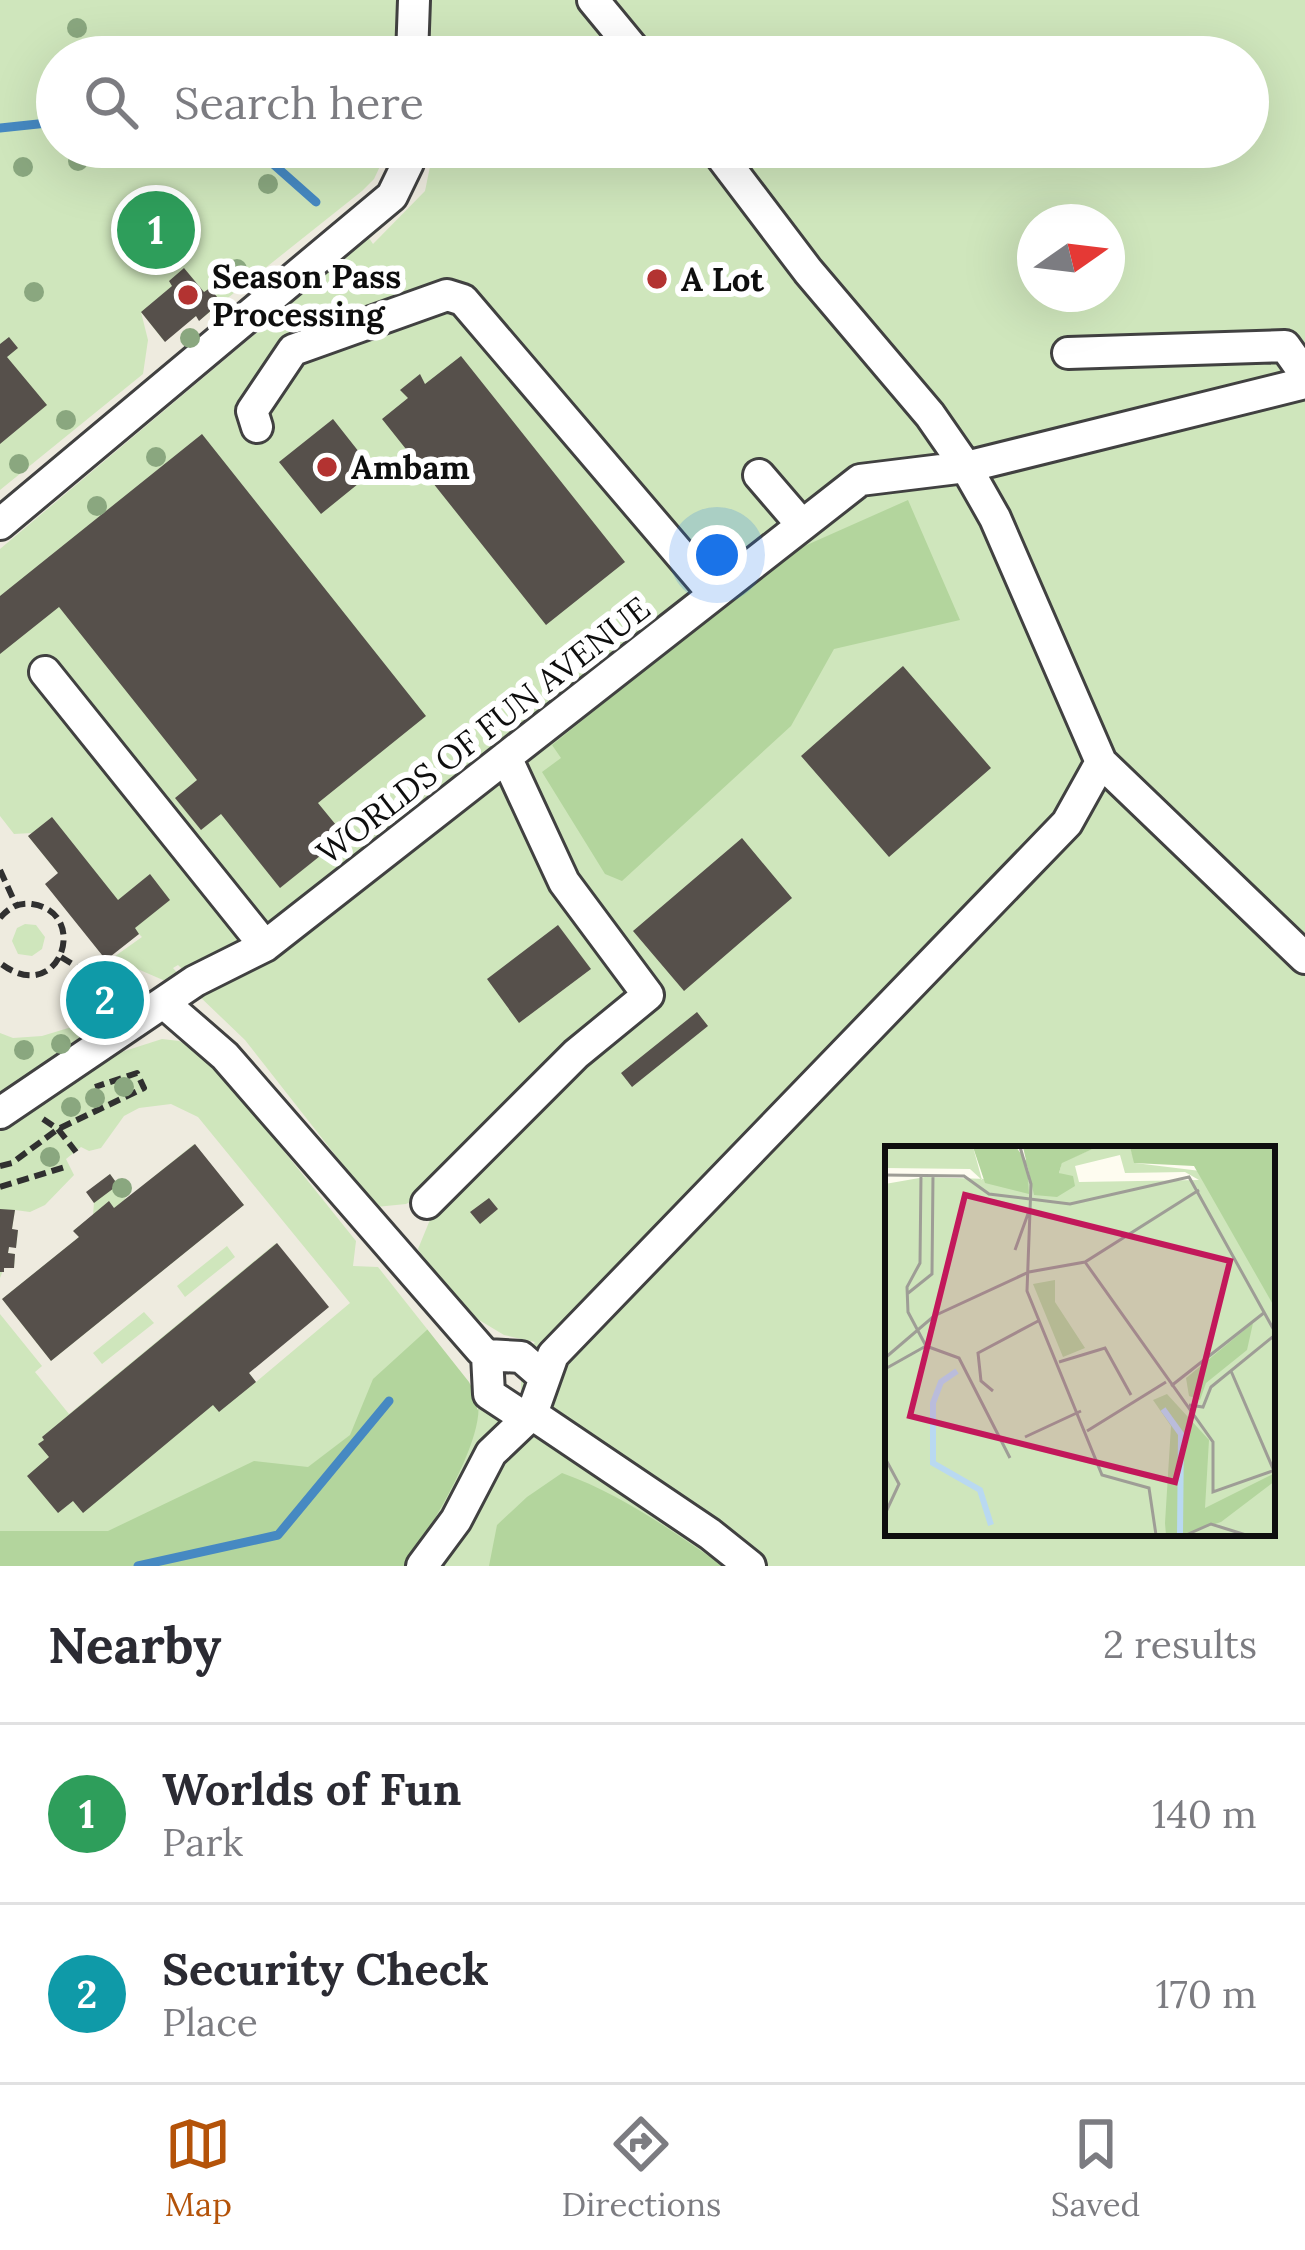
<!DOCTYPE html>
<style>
:root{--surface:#fff;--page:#f2f2f3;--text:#2b2b33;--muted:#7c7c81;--line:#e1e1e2;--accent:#b45309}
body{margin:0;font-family:Lora,serif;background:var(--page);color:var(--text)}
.compass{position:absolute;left:1017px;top:204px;width:108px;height:108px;border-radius:50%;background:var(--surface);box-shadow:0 12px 48px #0002;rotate:76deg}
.you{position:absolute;left:717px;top:555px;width:42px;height:42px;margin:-30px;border:9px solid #fff;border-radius:50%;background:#1a73e8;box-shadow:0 0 0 18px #1a73e833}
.badge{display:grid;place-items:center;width:78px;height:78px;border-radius:50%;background:var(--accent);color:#fff;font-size:39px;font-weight:700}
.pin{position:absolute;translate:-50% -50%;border:6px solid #fff;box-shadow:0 3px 12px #0006}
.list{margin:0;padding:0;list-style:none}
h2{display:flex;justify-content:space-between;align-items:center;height:156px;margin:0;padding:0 48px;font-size:51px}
h2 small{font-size:39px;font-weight:400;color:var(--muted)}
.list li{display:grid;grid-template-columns:78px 1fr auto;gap:36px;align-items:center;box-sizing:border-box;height:180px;padding:0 48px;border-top:3px solid var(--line)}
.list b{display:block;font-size:45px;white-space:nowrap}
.list p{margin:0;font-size:39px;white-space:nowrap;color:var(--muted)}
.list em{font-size:39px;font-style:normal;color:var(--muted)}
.icon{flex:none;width:66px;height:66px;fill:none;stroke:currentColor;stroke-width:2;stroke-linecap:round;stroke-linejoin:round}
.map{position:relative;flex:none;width:1305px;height:1566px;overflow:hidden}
.search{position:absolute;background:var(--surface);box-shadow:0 12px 48px #0002;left:36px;right:36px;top:36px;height:132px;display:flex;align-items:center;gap:30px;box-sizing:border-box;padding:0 42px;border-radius:66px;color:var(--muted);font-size:45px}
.sheet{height:516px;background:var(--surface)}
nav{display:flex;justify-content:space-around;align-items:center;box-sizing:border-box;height:168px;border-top:3px solid var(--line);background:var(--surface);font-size:33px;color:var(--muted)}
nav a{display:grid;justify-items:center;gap:6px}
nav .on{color:var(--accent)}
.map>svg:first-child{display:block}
</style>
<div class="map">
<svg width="1305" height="1566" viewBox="0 0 1305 1566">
<rect width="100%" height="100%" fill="#fefcf0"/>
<!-- green -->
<path fill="#cfe6bc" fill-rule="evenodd" d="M0,0H1305V1566H0ZM57,57H1248V147H57ZM1035,222H1107V294H1035ZM888,1149H1272V1533H888Z"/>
<!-- forest -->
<path fill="#b3d59d" d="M908,500L960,620L834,649L791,726L622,881L605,874L542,772L561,758L552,745L791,552Z
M428,1329C443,1349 469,1373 477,1397C489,1436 427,1532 406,1566H0V1531H108L254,1461L308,1467L350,1435L373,1379Z
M562,1473C621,1494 671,1530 723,1566H489L497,1525L527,1497Z"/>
<!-- plaza -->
<path fill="#eeebdf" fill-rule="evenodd" d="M389,147H434L425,191L373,244L369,238L0,549V490L143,374L148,340L141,312L164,341L196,316L200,320L362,191L374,179Z
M0,816L14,834L32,833L28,836L58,873L106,959L139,934L142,937L111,959L93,1014L108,1019L126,964L163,980H174L182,978L173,968L178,965L203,989L197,994L245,1040L376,1207L406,1204L421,1196L434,1210L418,1249L440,1284L479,1320L504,1335L535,1342L521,1357V1394H489L477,1410L478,1400L469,1382L378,1267L353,1266L356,1241L219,1070L197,1050L179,1041L162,1039L109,1056L83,1039L87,1032L75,1026L42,1036L13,1038L0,1033ZM25,924L36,925L45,937L42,949L32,956L18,954L12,941L17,928Z
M171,1104L198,1117L350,1303L256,1382L249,1373L276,1243L69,1414L35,1372L42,1366L0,1314V1278L4,1268H14L15,1254L8,1253L9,1247H16L18,1231L12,1229L15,1210L30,1212L45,1205L74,1175L66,1159L81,1147L89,1151L101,1148L124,1116L139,1108ZM194,1144L244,1205L51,1361L2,1299L79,1237L74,1230L93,1215L94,1203L87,1192L110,1174L118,1185L124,1183L128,1187L125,1200ZM227,1246L235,1257L185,1297L177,1286ZM144,1312L154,1323L102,1364L93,1353Z"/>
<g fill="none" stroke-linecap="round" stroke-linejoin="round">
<!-- stream -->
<path stroke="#4689c2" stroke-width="9" d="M0,128L57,122
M254,147L316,202
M138,1566L278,1535L389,1401"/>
</g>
<!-- building -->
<path fill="#56504b" d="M184,268L204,292L210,288L221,302L199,321L196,316L165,342L141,312L172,286L169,281Z
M9,337L18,348L7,357L47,405L0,444V344Z
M461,356L625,562L546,625L382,419L408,398L400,390L420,374L425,384Z
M333,419L374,471L321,514L279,462Z
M202,434L426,716L318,803L345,836L280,888L221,814L201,830L175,798L197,780L59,607L0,654V596Z
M903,666L991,768L889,857L801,756Z
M52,817L118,900L150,874L170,900L135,928L139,934L106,960L45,884L58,873L28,836Z
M742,838L792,898L684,991L633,931Z
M558,925L591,969L519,1023L487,979Z
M111,959L126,964L108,1019L92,1014Z
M697,1012L708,1026L632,1087L621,1073Z
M195,1144L244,1205L51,1361L2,1299L79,1237L73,1231L109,1201L114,1208Z
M110,1174L118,1185L94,1203L86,1192Z
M489,1198L498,1209L480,1224L470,1212Z
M0,1209L15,1210L12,1229L18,1230L16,1248L9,1247L8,1253L15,1254L14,1268H4V1272H0Z
M277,1243L329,1307L249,1373L256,1382L219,1412L213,1405L83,1513L73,1501L58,1513L27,1476L49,1457L38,1444L44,1440L42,1437Z"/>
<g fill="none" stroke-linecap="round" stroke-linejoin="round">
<defs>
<path id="minor" d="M593,0L640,57
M412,57L414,0
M714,147L808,271L930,415L966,467L995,518L1101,762L1305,958
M1068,353L1285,346L1305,374
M257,427L252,411L293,350L447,295L463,300L714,594
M759,475L802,525
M0,524L392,196L408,163L410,147
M45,672L265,946
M165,1004L225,1056L481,1350L487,1355L521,1357L544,1377
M0,1113L195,981L265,946L860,480L966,467L1305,383
M427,1203L576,1054L648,995L564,882L506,757
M487,1355L489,1394L527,1419
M532,1414L710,1534L750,1566
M422,1566L456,1520L491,1453L532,1414L553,1355L1067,823L1101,762"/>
</defs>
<!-- minor casing -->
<use href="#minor" stroke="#414141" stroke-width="36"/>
<!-- path -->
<path stroke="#303030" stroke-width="6" stroke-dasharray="12 6" stroke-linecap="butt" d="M0,870L16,905
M0,918C8,908 19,902 32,904C91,912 60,1009 0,963
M61,957L103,983
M43,1119L58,1129L76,1152
M0,1166L12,1163L58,1129L144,1088L137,1073L95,1087
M0,1187L68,1166"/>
<!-- minor -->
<use href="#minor" stroke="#fff" stroke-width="30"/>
</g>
<!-- trees -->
<g fill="#8aa77f">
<circle cx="77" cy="28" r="10"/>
<circle cx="78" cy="161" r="10"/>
<circle cx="23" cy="167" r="10"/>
<circle cx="268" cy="184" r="10"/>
<circle cx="171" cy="223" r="10"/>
<circle cx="139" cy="245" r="10"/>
<circle cx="237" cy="269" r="10"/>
<circle cx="34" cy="292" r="10"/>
<circle cx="190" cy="338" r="10"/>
<circle cx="66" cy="420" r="10"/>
<circle cx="156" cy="457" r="10"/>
<circle cx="19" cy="464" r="10"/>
<circle cx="97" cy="506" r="10"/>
<circle cx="61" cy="1044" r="10"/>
<circle cx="24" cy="1050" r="10"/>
<circle cx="124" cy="1087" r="10"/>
<circle cx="95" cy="1098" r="10"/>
<circle cx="71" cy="1107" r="10"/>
<circle cx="50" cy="1157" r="10"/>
<circle cx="122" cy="1188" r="10"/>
</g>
<!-- markers -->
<g fill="#b33331" stroke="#fff" stroke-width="4.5">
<circle cx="657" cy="279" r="12"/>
<circle cx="188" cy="295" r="12"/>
<circle cx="327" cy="467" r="12"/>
</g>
<g text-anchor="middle" stroke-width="12" stroke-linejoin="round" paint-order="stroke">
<!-- poi labels -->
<g font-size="33" font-weight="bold" fill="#0e0e0e" stroke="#fff" text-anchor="start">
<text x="212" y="288">Season Pass<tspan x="212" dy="38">Processing</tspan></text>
<text x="681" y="291">A Lot</text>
<text x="351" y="479">Ambam</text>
</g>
<!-- street labels -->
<g font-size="33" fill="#0e0e0e" stroke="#fff">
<text transform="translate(483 730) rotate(-38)" y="12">WORLDS OF FUN AVENUE</text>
</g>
</g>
<!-- overview -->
<g transform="translate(885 1146)">
<rect width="390" height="390" fill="#fefcf0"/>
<path d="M0,1H88L97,34L85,23L0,22ZM212,1H245L250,17L390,34V389H0V38L40,31L189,36L174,27L177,16ZM235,9L240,27L300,26L314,34L194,36L190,20Z" fill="#cfe6bc" fill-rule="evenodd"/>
<path d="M88,1H131L142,16L144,48L100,37ZM138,1H212L177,17L174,27L188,30L190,40L172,51L149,49ZM245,1H390V162L309,20L249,17ZM170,134V156L200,202L178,211L148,138ZM368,177L362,204L321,237L315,254L304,250L301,232ZM282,248L324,294L320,362L390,327V335L336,376L297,389H281L280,377L286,280L268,254Z" fill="#b3d59d"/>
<path fill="none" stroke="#b9d9f1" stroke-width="6" d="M72,225L56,236L48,257V317L95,344L106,379M278,263L296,288L295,389"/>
<path fill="none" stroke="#9e9d96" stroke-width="3" d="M135,1L146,38L142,145L217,329L264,342L271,389M0,29L79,30L104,48L185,58L304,31L390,186M130,104L144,65M200,116L328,296V346L390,324M22,148L47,128L48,29M41,200L74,212L125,312M0,212L49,170L144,126L200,116L314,44M174,216L220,202L246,249M0,223L41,200L23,166L22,141L35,117L36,29M346,225L389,325M286,240L380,166M108,245L96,235L93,207L155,174M304,259L318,261L326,241L390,189M202,285L281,236M140,291L196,265M0,312L14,338L0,368M301,389L326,378L361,389"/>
<path fill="#c2185b" fill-opacity="0.15" stroke="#c2185b" stroke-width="6" d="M80,49L345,115L290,336L25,270Z"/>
<rect width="390" height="390" fill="none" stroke="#0e0e0e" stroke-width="6"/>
</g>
</svg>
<svg class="compass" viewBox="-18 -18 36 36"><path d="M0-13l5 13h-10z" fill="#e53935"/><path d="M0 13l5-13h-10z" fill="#7c7c81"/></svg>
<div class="you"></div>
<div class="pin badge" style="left:156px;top:230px;background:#2e9e5b">1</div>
<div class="pin badge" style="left:105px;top:1000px;background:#0f9aa8">2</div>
<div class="search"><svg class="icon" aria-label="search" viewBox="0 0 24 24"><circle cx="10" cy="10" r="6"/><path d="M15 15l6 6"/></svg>Search here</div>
</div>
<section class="sheet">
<h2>Nearby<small>2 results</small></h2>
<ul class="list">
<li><span class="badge" style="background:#2e9e5b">1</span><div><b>Worlds of Fun</b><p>Park</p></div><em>140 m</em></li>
<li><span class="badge" style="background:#0f9aa8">2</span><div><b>Security Check</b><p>Place</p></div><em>170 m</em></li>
</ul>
</section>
<nav>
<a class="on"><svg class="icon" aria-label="map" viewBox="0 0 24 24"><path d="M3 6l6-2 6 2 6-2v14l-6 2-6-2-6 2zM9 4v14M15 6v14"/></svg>Map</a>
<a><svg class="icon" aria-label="directions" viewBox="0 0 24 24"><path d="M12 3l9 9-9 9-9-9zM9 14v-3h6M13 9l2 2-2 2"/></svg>Directions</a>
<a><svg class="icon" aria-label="saved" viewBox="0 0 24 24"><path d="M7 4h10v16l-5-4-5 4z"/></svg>Saved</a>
</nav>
